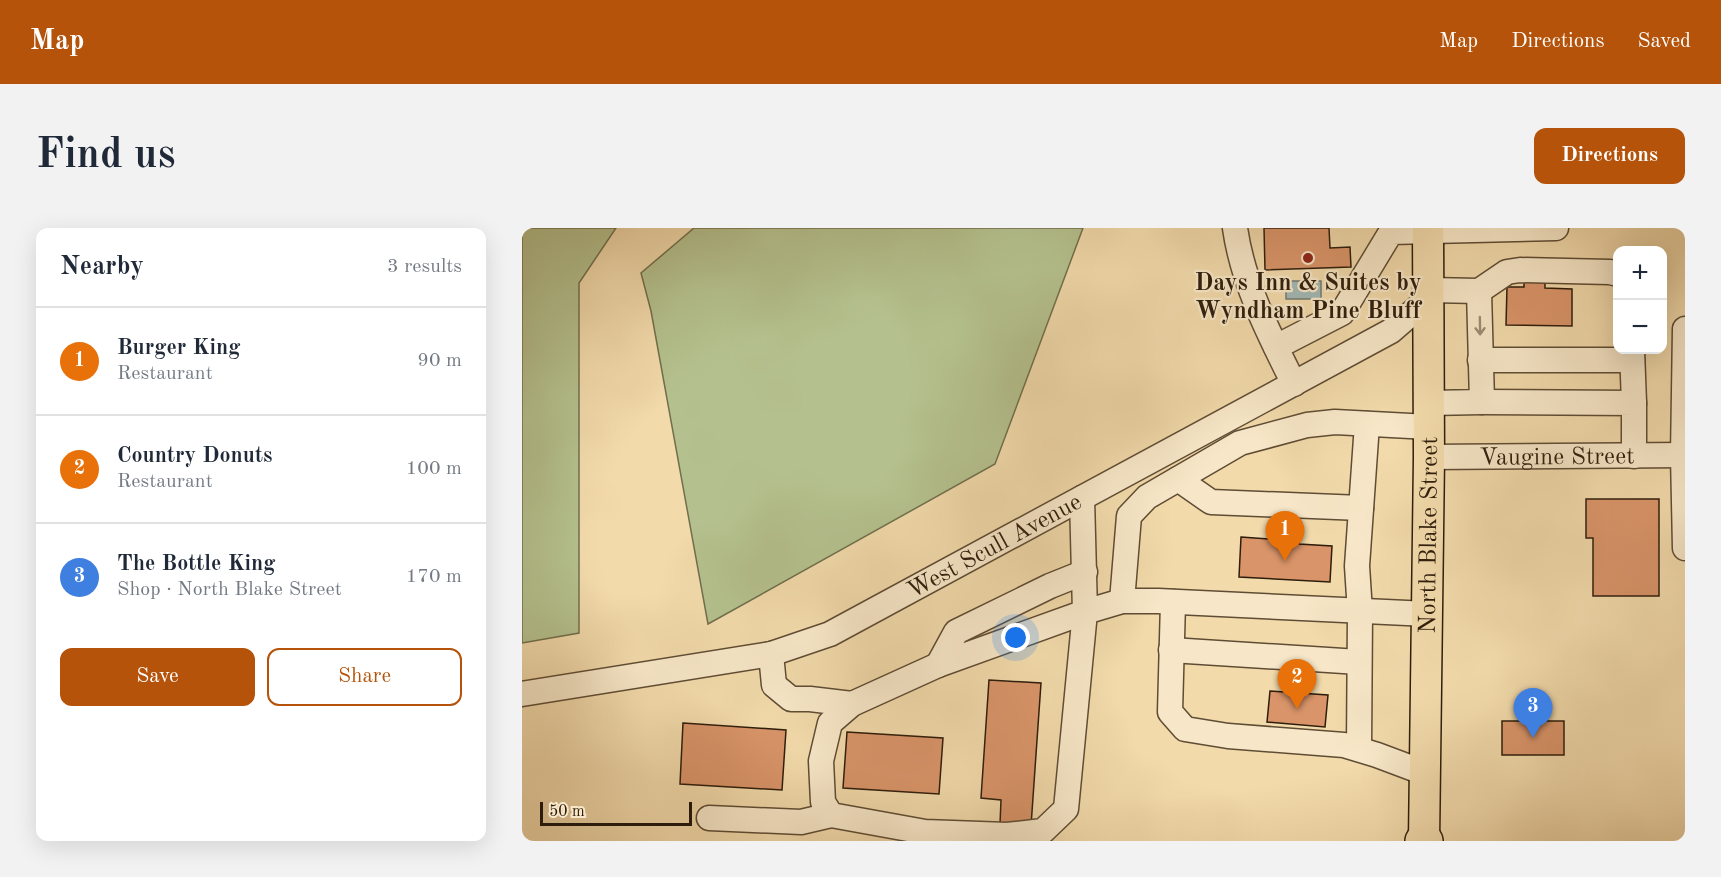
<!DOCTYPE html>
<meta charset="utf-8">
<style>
:root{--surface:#fff;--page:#f2f2f3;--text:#1f2937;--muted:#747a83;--line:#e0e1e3;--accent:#b45309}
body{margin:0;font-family:"Old Standard TT",serif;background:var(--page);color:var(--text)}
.controls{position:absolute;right:18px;top:18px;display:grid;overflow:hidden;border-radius:12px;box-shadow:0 6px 24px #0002}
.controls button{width:54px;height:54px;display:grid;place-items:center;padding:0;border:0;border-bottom:2px solid var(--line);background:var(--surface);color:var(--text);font:30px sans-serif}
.scale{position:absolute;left:18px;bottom:15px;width:152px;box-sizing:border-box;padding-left:6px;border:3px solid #2e1d0c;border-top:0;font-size:16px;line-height:21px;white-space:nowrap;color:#2e1d0c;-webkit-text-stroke:4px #f7e7c8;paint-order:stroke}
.you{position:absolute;left:494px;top:410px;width:21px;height:21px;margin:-15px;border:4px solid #fff;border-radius:50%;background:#1a73e8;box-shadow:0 0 0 9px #1a73e833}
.badge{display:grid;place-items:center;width:39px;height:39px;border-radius:50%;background:var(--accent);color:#fff;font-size:20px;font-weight:700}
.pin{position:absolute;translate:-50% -50px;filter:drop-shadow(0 2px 3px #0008)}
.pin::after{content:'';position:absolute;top:32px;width:21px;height:18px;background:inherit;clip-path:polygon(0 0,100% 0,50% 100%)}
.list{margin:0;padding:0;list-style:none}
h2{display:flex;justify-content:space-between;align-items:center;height:78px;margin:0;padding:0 24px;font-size:26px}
h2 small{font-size:20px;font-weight:400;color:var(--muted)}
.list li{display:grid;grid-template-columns:39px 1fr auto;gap:18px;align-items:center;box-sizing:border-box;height:108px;padding:0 24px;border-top:2px solid var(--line)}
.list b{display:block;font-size:22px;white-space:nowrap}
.list p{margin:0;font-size:20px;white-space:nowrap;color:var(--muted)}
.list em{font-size:20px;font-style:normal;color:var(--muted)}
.actions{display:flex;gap:12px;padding:18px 24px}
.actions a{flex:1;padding:14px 0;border:2px solid var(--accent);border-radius:12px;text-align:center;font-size:21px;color:var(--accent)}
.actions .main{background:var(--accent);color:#fff}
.map{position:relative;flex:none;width:1163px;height:613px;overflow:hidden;border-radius:12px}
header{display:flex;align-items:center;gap:36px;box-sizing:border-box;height:84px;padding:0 30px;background:var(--accent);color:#fff}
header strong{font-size:28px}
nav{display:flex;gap:33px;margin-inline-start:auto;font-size:21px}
.intro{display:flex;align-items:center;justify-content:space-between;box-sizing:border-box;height:144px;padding:0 36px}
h1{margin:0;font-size:42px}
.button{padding:15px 27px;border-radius:12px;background:var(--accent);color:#fff;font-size:21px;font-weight:700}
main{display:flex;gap:36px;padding:0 36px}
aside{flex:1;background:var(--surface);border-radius:12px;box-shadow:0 6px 24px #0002}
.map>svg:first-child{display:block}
</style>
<header>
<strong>Map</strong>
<nav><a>Map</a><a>Directions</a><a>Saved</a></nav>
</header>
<div class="intro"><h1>Find us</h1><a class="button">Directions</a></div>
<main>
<aside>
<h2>Nearby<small>3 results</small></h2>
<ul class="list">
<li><span class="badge" style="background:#e8710a">1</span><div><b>Burger King</b><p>Restaurant</p></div><em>90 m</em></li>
<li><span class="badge" style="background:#e8710a">2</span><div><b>Country Donuts</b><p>Restaurant</p></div><em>100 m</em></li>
<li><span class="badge" style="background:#3f7fe0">3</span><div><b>The Bottle King</b><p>Shop · North Blake Street</p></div><em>170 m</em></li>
</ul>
<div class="actions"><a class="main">Save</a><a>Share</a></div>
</aside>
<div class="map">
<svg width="1163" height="613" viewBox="0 0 1163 613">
<rect width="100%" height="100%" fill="#f2daab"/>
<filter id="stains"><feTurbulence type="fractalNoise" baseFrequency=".00333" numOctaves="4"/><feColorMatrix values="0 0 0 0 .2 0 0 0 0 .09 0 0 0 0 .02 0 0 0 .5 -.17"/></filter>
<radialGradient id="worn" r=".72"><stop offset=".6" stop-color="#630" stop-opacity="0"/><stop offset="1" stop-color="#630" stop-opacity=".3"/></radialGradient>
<!-- green -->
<path fill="#b4c18e" stroke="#716f4d" stroke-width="1.5" d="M0,0H94L57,55V405L0,415Z
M172,0H561L473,236L186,396L129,83L119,45Z"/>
<!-- water -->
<path fill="#a0b8b5" stroke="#727a71" stroke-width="1.5" d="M764,53H799V71H764Z"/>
<!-- building -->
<path fill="#d99469" stroke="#2e1d0c" stroke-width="1.5" d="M742,0H807L808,20L828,19L829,39L743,42Z
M1002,53H1023V60L1050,61V98L984,97L985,59H1002Z
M1064,271H1137V368H1071V310H1064Z
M719,309L777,313V316L810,318L808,354L717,349Z
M467,452L519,455L509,598L478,596L479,572L459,570Z
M748,463L806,467L803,499L745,494Z
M980,493H1042V527H980Z
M161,495L264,502L260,562L158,556Z
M325,504L421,510L417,566L321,560Z"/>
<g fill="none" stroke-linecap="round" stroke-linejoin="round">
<defs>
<g id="minor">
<path d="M713,0C721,56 747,106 772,156"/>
<path d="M907,62L957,63L985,44L998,42L1088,44L1096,46"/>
<path d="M1163,101L1161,227L1163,320"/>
<path d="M754,119L820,85L869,4L1034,0"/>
<path d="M1110,122L1112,175"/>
<path d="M958,132H1110"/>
<path d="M960,174L1112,175V228"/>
<path d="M907,175L960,174L957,63"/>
<path id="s1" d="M907,229L1163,227"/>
<path d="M656,251L689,274L839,280"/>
<path d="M560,270L563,384L544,581L521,603L485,607L403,604L309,587L301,574L299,533L308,495L330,476L416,437L563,384L600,373H636L906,386"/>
<path d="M600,373L607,288L625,269L718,215L785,197L813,194L907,199"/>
<path d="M651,374L648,484L663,501L706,508L822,517L855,527L903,545"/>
<path d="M649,422L837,434"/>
<path d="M249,426L252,457L269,471H288L330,476"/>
<path d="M416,437L434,404L528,358L563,344"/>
<path id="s2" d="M0,466L249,426L308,406L869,103L907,70"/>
<path d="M837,521L838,384L835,338L845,196"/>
<path d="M187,590L279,594L309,587"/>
</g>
<g id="major">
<path id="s3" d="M902,613L907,229L906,0"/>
</g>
<path id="highway" d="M900,613L902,610L904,613"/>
</defs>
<!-- minor casing -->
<use href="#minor" stroke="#5f4c34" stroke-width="27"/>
<!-- major casing -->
<use href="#major" stroke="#2e1d0c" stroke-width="33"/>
<!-- highway casing -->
<use href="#highway" stroke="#2e1d0c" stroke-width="36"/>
<!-- minor -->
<use href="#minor" stroke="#f7e7c8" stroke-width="24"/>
<!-- major -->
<use href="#major" stroke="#f2daab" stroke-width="30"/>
<!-- highway -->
<use href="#highway" stroke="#f2daab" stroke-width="33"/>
</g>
<!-- one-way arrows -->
<defs><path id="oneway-shaft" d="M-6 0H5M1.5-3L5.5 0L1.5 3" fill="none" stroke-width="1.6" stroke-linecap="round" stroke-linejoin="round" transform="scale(1.5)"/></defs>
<use stroke="#9d8c73" href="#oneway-shaft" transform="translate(958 98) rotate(89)"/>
<!-- markers -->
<circle fill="#8f2418" stroke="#f7e7c8" stroke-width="2" cx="786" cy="30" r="6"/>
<g text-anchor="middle" stroke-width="4.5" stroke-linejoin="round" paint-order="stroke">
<!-- poi labels -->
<g font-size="24" font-weight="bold" fill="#2e1d0c" stroke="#f7e7c8">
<text x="786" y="62">Days Inn &amp; Suites by<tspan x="786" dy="28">Wyndham Pine Bluff</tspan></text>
</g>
<!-- street labels -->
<g font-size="24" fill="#2e1d0c" stroke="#f7e7c8">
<text dy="8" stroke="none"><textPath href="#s1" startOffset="128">Vaugine Street</textPath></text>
<text dy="8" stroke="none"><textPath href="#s3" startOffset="306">North Blake Street</textPath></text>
<text dy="8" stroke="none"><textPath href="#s2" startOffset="501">West Scull Avenue</textPath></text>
</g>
</g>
<rect width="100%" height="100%" filter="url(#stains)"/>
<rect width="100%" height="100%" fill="url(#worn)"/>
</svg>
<div class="controls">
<button>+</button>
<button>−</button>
</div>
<div class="scale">50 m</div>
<div class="you"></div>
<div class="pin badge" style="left:763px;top:333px;background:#e8710a">1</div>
<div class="pin badge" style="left:775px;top:481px;background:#e8710a">2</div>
<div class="pin badge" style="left:1011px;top:510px;background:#3f7fe0">3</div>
</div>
</main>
